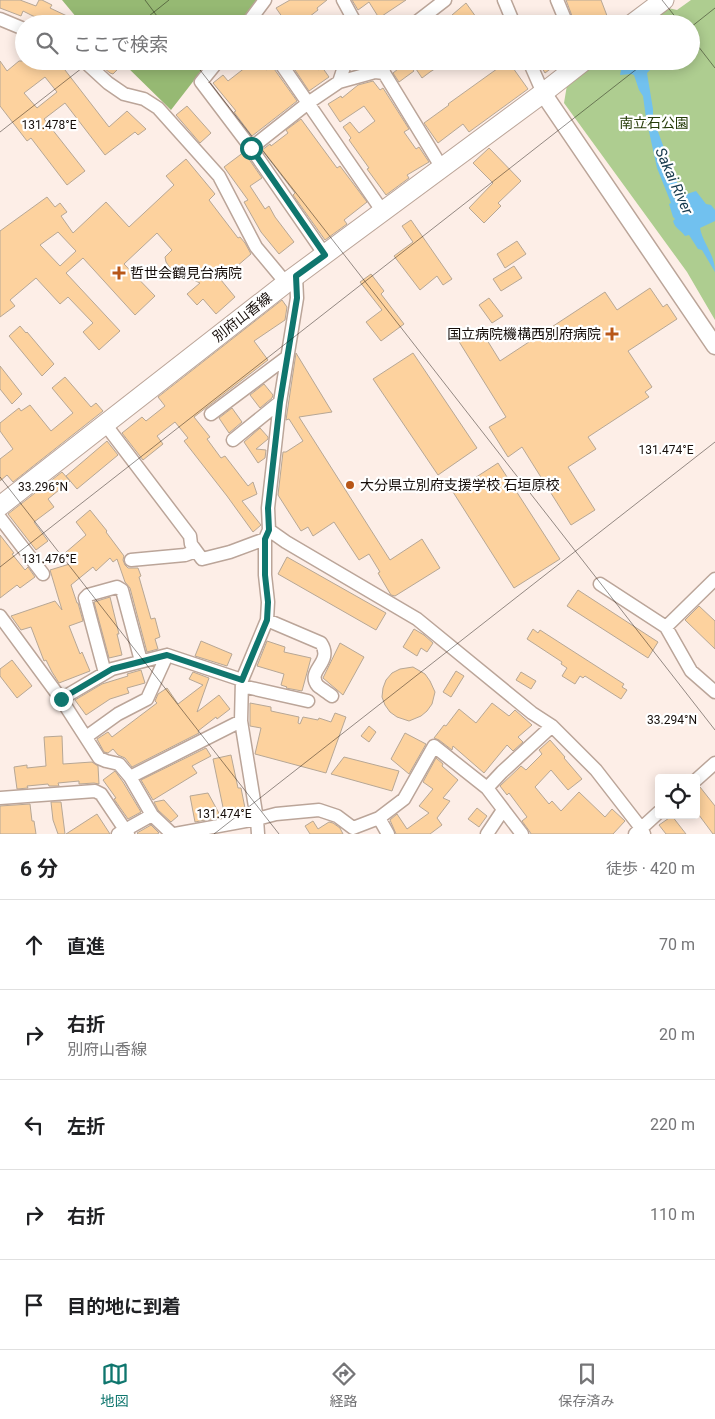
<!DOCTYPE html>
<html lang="ja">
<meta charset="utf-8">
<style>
:root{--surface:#fff;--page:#f6f6f6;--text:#202124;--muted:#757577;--line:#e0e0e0;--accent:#0f766e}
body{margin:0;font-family:Roboto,"Noto Sans JP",sans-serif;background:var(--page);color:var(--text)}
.controls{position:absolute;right:15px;bottom:15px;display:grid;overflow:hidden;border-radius:5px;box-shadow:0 2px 12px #0003}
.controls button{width:45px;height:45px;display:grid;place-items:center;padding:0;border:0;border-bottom:1px solid var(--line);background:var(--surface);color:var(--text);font:25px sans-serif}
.stop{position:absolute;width:15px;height:15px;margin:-11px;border:4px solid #0f766e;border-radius:50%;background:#fff}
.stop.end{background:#0f766e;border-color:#fff;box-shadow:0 1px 5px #0008}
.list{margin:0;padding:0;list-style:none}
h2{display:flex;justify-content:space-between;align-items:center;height:65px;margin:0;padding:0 20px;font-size:21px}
h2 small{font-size:16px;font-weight:400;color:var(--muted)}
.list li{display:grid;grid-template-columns:32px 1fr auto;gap:15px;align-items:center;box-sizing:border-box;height:90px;padding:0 20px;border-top:1px solid var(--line)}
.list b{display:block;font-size:19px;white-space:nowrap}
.list p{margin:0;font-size:16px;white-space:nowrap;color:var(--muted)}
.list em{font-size:16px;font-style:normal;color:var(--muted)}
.icon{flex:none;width:28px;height:28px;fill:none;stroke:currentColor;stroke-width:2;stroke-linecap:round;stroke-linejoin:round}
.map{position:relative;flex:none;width:715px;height:834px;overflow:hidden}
.search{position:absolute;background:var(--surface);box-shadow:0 2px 12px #0003;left:15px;right:15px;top:15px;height:55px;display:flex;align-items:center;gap:12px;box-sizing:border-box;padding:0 18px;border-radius:28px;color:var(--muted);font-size:19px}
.sheet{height:515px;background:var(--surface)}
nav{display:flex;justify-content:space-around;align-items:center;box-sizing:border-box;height:70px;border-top:1px solid var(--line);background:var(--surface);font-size:14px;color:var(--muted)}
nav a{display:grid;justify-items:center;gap:2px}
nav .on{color:var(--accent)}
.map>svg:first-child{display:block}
</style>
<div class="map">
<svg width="715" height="834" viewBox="0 0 715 834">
<rect width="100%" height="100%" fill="#fdeee7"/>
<!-- green -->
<path fill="#aecd90" d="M691,0H715V320L687,272L564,103L567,85L598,61H691V24H647L668,8L677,10Z"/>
<!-- forest -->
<path fill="#96b973" d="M62,0H257L238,24H82Z
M121,61H209L171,110Z"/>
<!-- water -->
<path fill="#71c1ef" d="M623,61H654L650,70L647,73L653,109V118L675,178L684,195L696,191L706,204L711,205L715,210V221L700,228C703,244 715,254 715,272L702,250L698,249L689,235L685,236C680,229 676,230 673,221L675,219L673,217L669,204L671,203L657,168L646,118L643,96L639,90L634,75L631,74L620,75Z"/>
<!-- building -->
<path fill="#fdd29e" stroke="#b7a795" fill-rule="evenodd" d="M0,0H20L36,6L39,0H42L52,5L50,8L67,16L64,24H49L23,11L21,16L0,8Z
M290,0H327L317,8L318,10L305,20L298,16L290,24H287L276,8Z
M352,0H406L379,18L369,2L358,10Z
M566,0H601L609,21L601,24H575Z
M466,3L481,24H458L452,15Z
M0,61L7,71L19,61H58L109,127L127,111L146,129L138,135L135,132L105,155L65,103L44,119L85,171L67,185L31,138L27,141L0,106ZM45,77L57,92L37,108L24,93Z
M101,61H112L119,68L113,74L110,73L99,64Z
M240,61H259L266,70L272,66L297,101L252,136L234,112L236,111L213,83L223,75L228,81L246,67Z
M301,61H312L318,70L322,67L329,77L309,91L293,67Z
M354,61H375V63L356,69L353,66Z
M427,61H447L430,72L422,78L416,69Z
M508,61L528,89L469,132L463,124L438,143L424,123L449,105L448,104Z
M538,61H561L545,73Z
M407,62L414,71L399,82L393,73Z
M373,81L380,90L383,88L409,129L404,132L416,149L419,147L429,162L407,175L409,178L386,195L367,169L369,168L349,140L351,138L343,127L350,122L359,133L375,121L364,106L340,122L328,104L341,96L342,98L358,85Z
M187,106L211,133L200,143L176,115Z
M301,119L337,168L340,166L367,202L344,220L347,224L325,240L293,195L295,193L262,150L270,144L271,146L288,133L286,130Z
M489,148L521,181L498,203L501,206L484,223L469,208L493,183L473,163Z
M244,152L262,178L250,186L265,209L269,206L275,217L294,242L279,254L261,232L244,202L248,200L224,167Z
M186,159L215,194L209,200L238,238L240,237L245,243L251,254L221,280L235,297L216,314L203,299L197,305L187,294L200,283L176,272L170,268L166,262L165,257L172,250L157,233L124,264L155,296L135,315L83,258L66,273L120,331L99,350L83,332L93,323L68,297L60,304L36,278L10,300L15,306L0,317V231L47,197L55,207L60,203L67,212L61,216L73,233L106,202L129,227L174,185L166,176ZM58,232L76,251L60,266L40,245Z
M411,220L452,279L443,285L437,276L420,290L394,256L413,242L402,226Z
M517,241L526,254L505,268L497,254Z
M514,266L522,278L501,291L493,279Z
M371,274L384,291L381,294L404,324L381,341L366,322L382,310L360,282Z
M650,288L663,307L667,304L677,319L628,351L652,387L645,392L649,397L588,437L596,449L568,467L595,510L571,525L522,447L508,457L489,427L506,417L458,340L479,327L500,361L605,292L617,310Z
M489,298L503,316L492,323L479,305Z
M282,300L287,307L285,320L254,341L268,360L194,417L210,437L207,439L221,458L225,456L248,486L253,482L257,494L242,501L261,525L253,532L227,496L184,441L188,438L175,422L157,436L163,444L143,460L122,433L142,417L146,421L165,406L158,397Z
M20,326L26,333L27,332L54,364L42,376L9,336Z
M296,353L332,412L299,417L390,560L422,539L440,568L395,596L391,595L378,573L380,572L369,554L359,560L334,522L313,536L308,527L301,531L278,495L283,452H286L303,441L289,419L286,420Z
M413,353L477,448L438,475L373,379Z
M0,366L22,394L12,404L0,389Z
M65,377L91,407L96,403L103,411L13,482L7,475L0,481V459L13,449L0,431V423L19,408L21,411L30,405L51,431L73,413L52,388Z
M264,384L273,395L272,398L260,408L250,395Z
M232,408L242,422L229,433L219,418Z
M260,428L268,437V439L256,449L266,450L265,458L258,463L244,442Z
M107,441L118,455L77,489L66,476Z
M498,463L560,559L514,588L453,492Z
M62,472L70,481L48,499L54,507L34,522L48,541L36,550L8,514Z
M90,510L107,531L106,532L124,556L123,560L125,565L128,568H138L141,576L139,577L151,619L155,618L160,637L155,639L158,649L147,652L130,588L125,582L117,559L113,562L110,558L96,571L93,567L71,585L77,603H78L83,621L69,626L80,654L82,652L90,671L59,683L52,672L46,660L44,661L31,627L21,630L11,616L55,601L62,610L50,570L73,563L65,553L86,535L76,522Z
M0,535L14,553L12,554L25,570L28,567L35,577L20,588L17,585L0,598Z
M287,557L386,613L376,630L278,574Z
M578,590L658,642L648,658L567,606Z
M110,597L119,634H117L122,655L109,658L94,602Z
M699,606L715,621V649L685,620Z
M414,629L424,635L433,643L427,652L421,648L417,656L403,647Z
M533,629L538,633L540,630L624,684L622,687L627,690L621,699L585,676L583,678L580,676L575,684L562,676L567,668L561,664L562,662L527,639Z
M201,641L232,654L227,666L195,656Z
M267,641L285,647L284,652L311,658L302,691L286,688L287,687L281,685L284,674L257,666Z
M340,643L364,657L343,695L323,678Z
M12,660L32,686L17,698L0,676V669Z
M413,667L425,674L430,681L435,692L432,704L427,711L421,716L409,721L397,717L390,712L385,705L382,697L383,688L386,680L392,673L400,669Z
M141,670L145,683L127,688L129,693L110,699L86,715L75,700L102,684L128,676L127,674Z
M456,671L464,676L451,697L443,692Z
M193,672L209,678L197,712L219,695L230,709L217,719L216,717L198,731L199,733L132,767L125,758L118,755L113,749L108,753L104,752L97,739L108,732L112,737L157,703L155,701L158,694L167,688L178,704L203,685L189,679Z
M521,672L536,681L531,689L516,680Z
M250,703L271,707V711L299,717L298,723L300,724L303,717L318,720L319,718L331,722L335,713L346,717L326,773L255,754L261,728L250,726Z
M492,703L509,716L515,710L532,725L518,737L523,742L513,751L507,745L484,773L453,746L452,750L439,740L434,738L444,725L446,726L459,709L476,723Z
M369,726L376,732L369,742L361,736Z
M405,733L426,744L409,774L391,759Z
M62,736L63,764L92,762L98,766L99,784L94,783L79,784V781L58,783L59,786H49L48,784L27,786L28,788L17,789L14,767L27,765V768L46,766L44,737Z
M550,740L565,757L564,758L582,779L568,790L551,770L535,787L549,804L552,801L561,811L579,792L605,817L612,809L625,821L613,834H531L530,832L522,821L527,817L509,793L507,795L500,786L521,766L526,770L542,754L539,750Z
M206,748L211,756L192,766L197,773L153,800L141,780Z
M231,755L238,788H241L246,813L225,817L213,759Z
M344,757L399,771L392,791L331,774Z
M436,758L443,764L442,766L458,780L443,798L450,801L437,818L442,825L430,834H396L390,820L397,814L407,829L429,813L419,806L433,789L423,782Z
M115,771L123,782L141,812L128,819L114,799L116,798L103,780Z
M700,787L715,806V834H713L696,811V788Z
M208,793L221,817L195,822L190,796Z
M164,800L178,816L171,822L158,810L154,802Z
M51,802H61L65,834H58L53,820Z
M30,804L32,821H34L36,834H0V806Z
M477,808L487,816L479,827L468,819Z
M97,814L110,834H66Z
M672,816L686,834H666L659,825Z
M313,821L318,829L329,822L333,823L340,828L343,834H310L305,826Z
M151,825L159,833L157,834H138L137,833Z"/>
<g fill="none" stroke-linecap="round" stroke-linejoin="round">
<defs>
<path id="minor" d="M343,0L356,24
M504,0L514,24
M557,0L567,24
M0,19L24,29
M247,24L265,0
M414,24L445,0
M84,61L108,83L124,94L144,99L158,108L219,176L256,247L286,283
M218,61L201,82L251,148L325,255
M279,61L383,212
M383,61L384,73L442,168
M529,61L543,93
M339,82L346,61
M251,148L308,103L339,82L375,72L384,73
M211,414L287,357
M105,424L190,536L191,544L202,559L230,552L265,539
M233,440L280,402
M0,518L43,574
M269,530L286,542L417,619L532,713L552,726L596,770L641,828L644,834
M131,560L185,555L196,551
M600,584L666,627L691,671L715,692
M0,616L61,699L99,758L106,761L119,764L130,777L152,815L172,834
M267,620L321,643C334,663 305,670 318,686C322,689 328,693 332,696
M666,627L715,579
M105,673L85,598L88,595L117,587L122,590L141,661
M242,686L308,701
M61,699L112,669L167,655L242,680
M86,737L118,714L147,699L167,655
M130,777L241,721
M696,780L715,763
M487,788L502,772L552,726
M0,798L95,791L101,794L128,834
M379,818L388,834
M118,834L152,815
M175,834L257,819L276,814L319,810L337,816L353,828L379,818L404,799L434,746L487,788L522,834
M258,834L257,819L241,721L242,680L267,620L268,602L265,575V539L269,530L268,508L280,402L297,298L296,276
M487,834L503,810
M635,834L659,812"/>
<path id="tertiary" d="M543,93L715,346"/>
<path id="secondary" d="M632,24L664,0
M0,506L286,283L543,93L584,61"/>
</defs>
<!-- minor casing -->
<use href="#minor" stroke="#bba599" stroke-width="15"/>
<!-- tertiary casing -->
<use href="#tertiary" stroke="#bba599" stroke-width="19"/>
<!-- secondary casing -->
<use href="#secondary" stroke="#bba599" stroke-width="21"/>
<!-- minor -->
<use href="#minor" stroke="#fff" stroke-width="12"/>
<!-- tertiary -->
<use href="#tertiary" stroke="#fff" stroke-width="16"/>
<!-- secondary -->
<use href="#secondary" stroke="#fff" stroke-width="19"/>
</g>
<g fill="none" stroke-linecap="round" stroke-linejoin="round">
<!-- route -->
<path stroke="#0f766e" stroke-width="6" d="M61,699L112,669L167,655L242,680L267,620L268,602L265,575V539L269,530L268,508L280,402L297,298L296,276L325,255L251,148"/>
</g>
<!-- ticks -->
<path fill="none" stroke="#150d09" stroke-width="1" stroke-opacity="0.45" d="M145,0L163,24M662,0L681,24M139,24L169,0M691,27L715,8M691,37L715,68M193,61L715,730M0,132L91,61M0,477L279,834M0,567L647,61M214,834L715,442"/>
<!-- markers -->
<g fill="#b85718" stroke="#fff" stroke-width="2">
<path d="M116.5 265.5h5v5h5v5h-5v5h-5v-5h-5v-5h5z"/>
<path d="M609.5 326.5h5v5h5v5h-5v5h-5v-5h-5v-5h5z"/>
<circle cx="350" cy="485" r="5"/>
</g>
<g text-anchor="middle" stroke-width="4.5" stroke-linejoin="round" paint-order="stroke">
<!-- park labels -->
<g font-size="14" fill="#263c08" stroke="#fff">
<text x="654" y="128">南立石公園</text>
</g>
<!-- poi labels -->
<g font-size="14" fill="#150d09" stroke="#fff" text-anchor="start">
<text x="130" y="278">哲世会鶴見台病院</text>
<text x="601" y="339" text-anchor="end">国立病院機構西別府病院</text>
<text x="360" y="490">大分県立別府支援学校 石垣原校</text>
</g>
<!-- street labels -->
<g font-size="14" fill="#150d09" stroke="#fff">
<text transform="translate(242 317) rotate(-38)" y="5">別府山香線</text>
</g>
<!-- water labels -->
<g font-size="15" font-style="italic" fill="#183b4e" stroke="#fff">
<text transform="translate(674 181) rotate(66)" y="5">Sakai River</text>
</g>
</g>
<g font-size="12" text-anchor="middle" fill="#150d09" stroke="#fff" stroke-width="4.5" stroke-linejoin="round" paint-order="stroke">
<text x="49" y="129">131.478°E</text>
<text x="666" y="454">131.474°E</text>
<text x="43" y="491">33.296°N</text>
<text x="49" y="563">131.476°E</text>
<text x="672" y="724">33.294°N</text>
<text x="224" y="818">131.474°E</text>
</g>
</svg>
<div class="controls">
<button><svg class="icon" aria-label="locate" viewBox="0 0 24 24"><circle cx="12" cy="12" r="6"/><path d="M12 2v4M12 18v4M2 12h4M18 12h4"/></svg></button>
</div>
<div class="stop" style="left:251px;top:148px"></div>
<div class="stop end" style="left:61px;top:699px"></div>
<div class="search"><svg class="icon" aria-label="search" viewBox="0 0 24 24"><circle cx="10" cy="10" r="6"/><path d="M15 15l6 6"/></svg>ここで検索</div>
</div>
<section class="sheet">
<h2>6 分<small>徒歩 · 420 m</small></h2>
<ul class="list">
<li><svg class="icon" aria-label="ahead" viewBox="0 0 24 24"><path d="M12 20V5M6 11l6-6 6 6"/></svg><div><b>直進</b></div><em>70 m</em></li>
<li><svg class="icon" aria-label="right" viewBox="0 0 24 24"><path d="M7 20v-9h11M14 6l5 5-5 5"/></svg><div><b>右折</b><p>別府山香線</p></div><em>20 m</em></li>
<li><svg class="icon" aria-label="left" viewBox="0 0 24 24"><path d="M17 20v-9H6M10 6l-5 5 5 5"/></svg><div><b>左折</b></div><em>220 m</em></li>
<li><svg class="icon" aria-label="right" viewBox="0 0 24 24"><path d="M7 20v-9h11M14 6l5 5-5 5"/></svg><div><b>右折</b></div><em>110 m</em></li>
<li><svg class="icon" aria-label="arrive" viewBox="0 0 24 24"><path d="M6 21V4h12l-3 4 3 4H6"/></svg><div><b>目的地に到着</b></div></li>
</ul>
</section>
<nav>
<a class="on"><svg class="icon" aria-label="map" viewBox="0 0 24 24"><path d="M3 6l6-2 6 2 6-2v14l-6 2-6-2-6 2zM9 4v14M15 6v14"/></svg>地図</a>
<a><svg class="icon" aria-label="directions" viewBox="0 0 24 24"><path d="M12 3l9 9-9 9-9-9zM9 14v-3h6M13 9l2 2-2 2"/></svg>経路</a>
<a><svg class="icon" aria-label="saved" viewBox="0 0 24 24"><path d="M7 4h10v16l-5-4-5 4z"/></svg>保存済み</a>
</nav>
